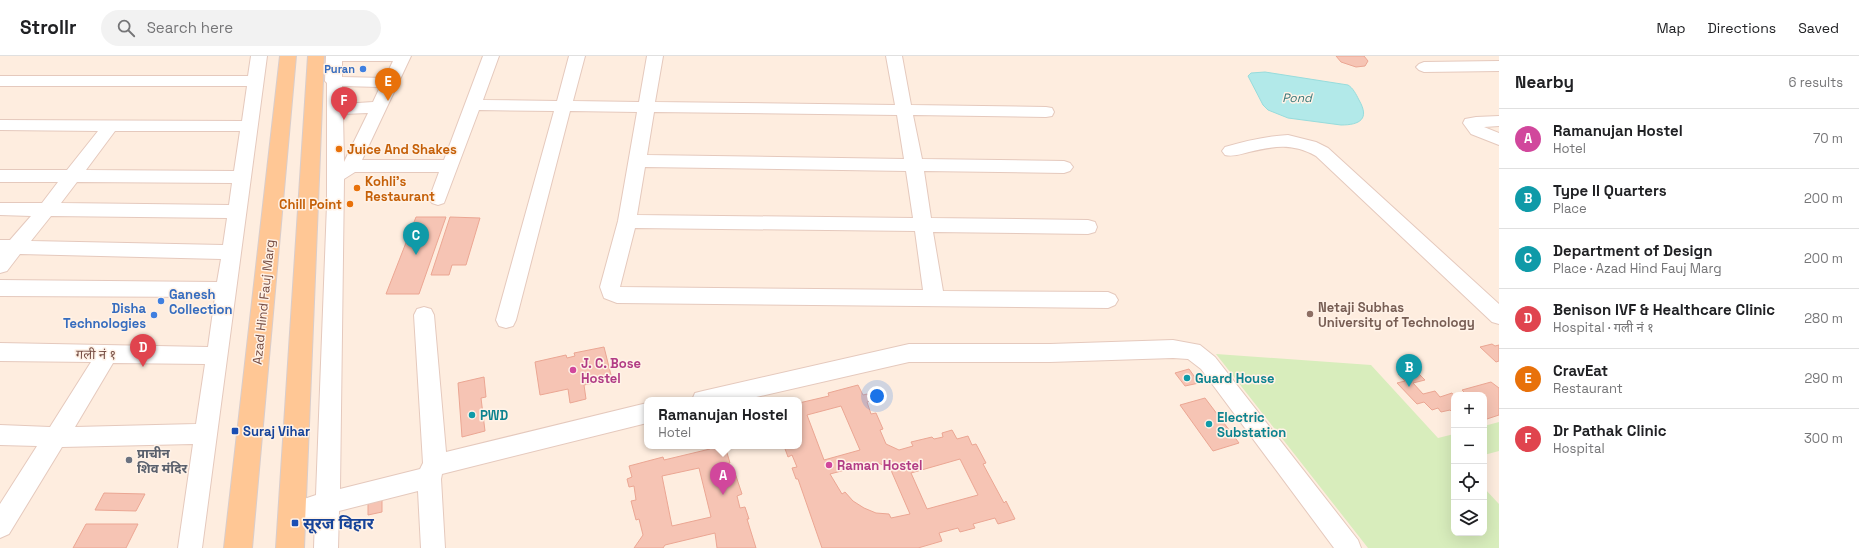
<!DOCTYPE html>
<meta charset="utf-8">
<style>
:root{--surface:#fff;--page:#f2f2f2;--text:#202124;--muted:#757577;--line:#e0e0e0;--accent:#d93025}
body{margin:0;font-family:"Space Grotesk","Noto Sans Devanagari",sans-serif;background:var(--page);color:var(--text)}
.controls{position:absolute;right:12px;bottom:12px;display:grid;overflow:hidden;border-radius:8px;box-shadow:0 4px 16px #0002}
.controls button{width:36px;height:36px;display:grid;place-items:center;padding:0;border:0;border-bottom:1px solid var(--line);background:var(--surface);color:var(--text);font:20px sans-serif}
.you{position:absolute;left:877px;top:340px;width:14px;height:14px;margin:-10px;border:3px solid #fff;border-radius:50%;background:#1a73e8;box-shadow:0 0 0 6px #1a73e833}
.badge{display:grid;place-items:center;width:26px;height:26px;border-radius:50%;background:var(--accent);color:#fff;font-size:13px;font-weight:700}
.pin{position:absolute;translate:-50% -33px;filter:drop-shadow(0 1px 2px #0008)}
.pin::after{content:'';position:absolute;top:21px;width:14px;height:12px;background:inherit;clip-path:polygon(0 0,100% 0,50% 100%)}
.popup{position:absolute;left:644px;top:341px;width:158px;height:52px;box-sizing:border-box;display:grid;place-content:center;border-radius:8px;background:var(--surface);filter:drop-shadow(0 1px 3px #0005);font-size:13px;white-space:nowrap;color:var(--muted)}
.popup b{font-size:15px;color:var(--text)}
.popup::after{content:'';position:absolute;left:50%;top:100%;margin-left:-8px;border:8px solid transparent;border-top-color:var(--surface)}
.list{margin:0;padding:0;list-style:none}
h2{display:flex;justify-content:space-between;align-items:center;height:52px;margin:0;padding:0 16px;font-size:17px}
h2 small{font-size:13px;font-weight:400;color:var(--muted)}
.list li{display:grid;grid-template-columns:26px 1fr auto;gap:12px;align-items:center;box-sizing:border-box;height:60px;padding:0 16px;border-top:1px solid var(--line)}
.list b{display:block;font-size:15px;white-space:nowrap}
.list p{margin:0;font-size:13px;white-space:nowrap;color:var(--muted)}
.list em{font-size:13px;font-style:normal;color:var(--muted)}
.icon{flex:none;width:22px;height:22px;fill:none;stroke:currentColor;stroke-width:2;stroke-linecap:round;stroke-linejoin:round}
.map{position:relative;flex:none;width:1499px;height:492px;overflow:hidden}
header{display:flex;align-items:center;gap:24px;box-sizing:border-box;height:56px;padding:0 20px;background:var(--surface);border-bottom:1px solid var(--line)}
header strong{font-size:19px}
nav{display:flex;gap:22px;margin-inline-start:auto;font-size:14px}
.search{width:280px;height:36px;background:var(--page);display:flex;align-items:center;gap:10px;box-sizing:border-box;padding:0 14px;border-radius:22px;color:var(--muted);font-size:15px}
main{display:flex}
aside{flex:1;background:var(--surface)}
.map>svg:first-child{display:block}
</style>
<header>
<strong>Strollr</strong>
<div class="search"><svg class="icon" aria-label="search" viewBox="0 0 24 24"><circle cx="10" cy="10" r="6"/><path d="M15 15l6 6"/></svg>Search here</div>
<nav><a>Map</a><a>Directions</a><a>Saved</a></nav>
</header>
<main>
<div class="map">
<svg width="1499" height="492" viewBox="0 0 1499 492">
<rect width="100%" height="100%" fill="#feeddf"/>
<!-- green -->
<path fill="#d8edbc" d="M1216,298L1371,309L1438,382L1454,378V477H1484V432L1499,448V492H1368Z
M1499,366V395L1484,399V370Z"/>
<!-- water -->
<path fill="#b2e9e9" stroke="#97dcdc" d="M1265,16L1348,29C1353,32 1356,38 1359,44C1370,63 1360,69 1341,69L1288,62L1268,54L1263,49L1248,20L1251,17Z"/>
<!-- building -->
<path fill="#f6c4b4" stroke="#eba693" fill-rule="evenodd" d="M1336,0H1364L1368,5L1365,10L1356,11L1341,6Z
M416,161H446L419,238H386Z
M450,161L480,162L466,209H452L449,219H431Z
M1492,288L1495,290L1499,289V305L1496,306L1480,291Z
M604,291L612,323L584,329L586,343L570,347L568,333L540,339L535,306L566,299L567,302L575,300L574,297Z
M1412,311L1425,324L1413,327L1423,338L1435,335L1440,341L1452,337L1454,340V358L1450,354L1441,356L1438,352L1432,354L1424,346L1417,348L1397,327L1405,325L1398,318L1403,317L1401,314Z
M1189,313L1199,327L1185,330L1175,317Z
M484,321L486,341L481,342L485,375L462,381L458,327Z
M1491,326L1499,332V359L1484,364V339H1467L1462,334Z
M858,329L863,339L867,338L870,345L867,346L871,358L876,357L883,373L880,374L886,388L899,394L913,390L911,386L932,381L934,383L943,381L942,377L952,374L957,383L968,380L972,389L976,388L986,407L983,408L1004,447L1006,445L1015,463L998,468L995,462L973,468L975,472L960,476L958,472L939,477L942,485L918,492H822L798,423H796L792,412L797,411L792,399L788,401L784,390H799V347L829,340L828,337ZM841,350L860,394L824,404L807,359ZM960,403L978,439L927,453L911,417ZM876,406L890,412L910,458L891,462L889,458L876,457L864,452L853,445L845,436L842,438L830,418Z
M1205,342L1239,387L1213,395L1180,349Z
M709,390H725L730,407L726,408L729,418L735,417L742,438L737,440L740,452L745,451L749,463H747L756,492H717L715,477L665,489L663,492H634L643,479L639,463L636,464L631,445L636,444L634,430L629,431L627,423L632,421L629,410L663,401L664,404L710,393ZM699,412L711,461L672,470L662,420Z
M104,437L145,438L136,455L95,454Z
M382,444V456L368,459V447Z
M86,468H138L126,492H73Z"/>
<g fill="none" stroke-linecap="round" stroke-linejoin="round">
<defs>
<path id="minor" d="M251,0H267L202,492H178L193,388L62,391L9,478L0,482V448L37,390L0,389V369L50,371L91,306L0,305V287L208,291L215,241L0,240V224L217,226L221,203L20,198L7,215L0,217V184H10L31,160L0,159V147H42L58,126H0V114H67L98,75L0,74V64L242,65L247,30H0V20H248ZM115,75H240L234,115L86,114ZM77,126L232,127L229,149L61,147ZM51,160L227,162L223,189L31,185ZM113,307L205,308L196,368L75,371Z
M326,0H411L362,104H444L483,0H499L483,44L557,45L569,0H585L573,45L639,46L647,0H663L655,46L895,49L886,0H902L911,49L1046,51L1052,52L1054,56L1052,60L1046,61L913,59L922,103L1064,105L1070,107L1073,111L1070,115L1064,117L924,115L931,162L1088,164L1095,166L1097,171L1095,176L1088,178L933,176L943,235L1108,236L1115,239L1118,244L1115,249L1108,252L617,247L604,242L600,231L618,165L637,56L570,55L516,264L513,270L506,272L499,270L496,264L554,55L479,54L444,147L438,149L432,147L429,143L439,116H355L344,123L340,433L420,413L423,407L414,259L417,253L424,251L431,253L434,259L446,396L647,347V367L442,418L441,423L445,492H421L418,435L339,455L338,492H314L315,462L292,469L283,466L280,458L283,450L316,439L327,148V27L325,25ZM342,5H393L385,22L342,21ZM342,30L380,31L373,46L343,48ZM654,56L897,59L904,103L647,99ZM368,57L344,106L343,58ZM645,111L906,115L913,162L637,159ZM635,172L915,175L923,234L620,231Z
M1499,5V15L1424,16L1419,14L1416,11L1419,8L1424,6Z
M1499,60V70L1484,71L1499,77V89L1471,78L1463,67L1465,63L1476,61Z
M1288,79L1316,86L1328,92L1499,248V268L1492,266L1316,100C1292,87 1275,90 1249,96C1241,98 1233,101 1225,99L1222,95L1225,91C1246,85 1267,80 1288,79Z
M1173,284L1200,289L1215,301L1358,484L1361,492H1334L1201,313L1188,303L1173,302L1050,306H909L743,344H692L695,337L703,335L909,288H1050Z"/>
<path id="major" d="M280,0H296L252,492H224Z
M308,0H324L304,492H276Z"/>
</defs>
<!-- minor casing -->
<use href="#minor" stroke="#e5c9bd" stroke-width="2"/>
<!-- major casing -->
<use href="#major" stroke="#d9cdcb" stroke-width="2"/>
<!-- minor -->
<use href="#minor" fill="#fff" fill-rule="evenodd"/>
<!-- major -->
<use href="#major" fill="#ffc795" fill-rule="evenodd"/>
</g>
<!-- markers -->
<g fill="#3f7fe0" stroke="#fff2e7" stroke-width="1.5">
<circle cx="363" cy="13" r="4"/>
<circle cx="161" cy="245" r="4"/>
<circle cx="154" cy="259" r="4"/>
</g>
<g fill="#e8710a" stroke="#fff2e7" stroke-width="1.5">
<circle cx="339" cy="93" r="4"/>
<circle cx="357" cy="132" r="4"/>
<circle cx="350" cy="148" r="4"/>
</g>
<circle fill="#8d6e63" stroke="#fff2e7" stroke-width="1.5" cx="1310" cy="258" r="4"/>
<g fill="#d1479c" stroke="#fff2e7" stroke-width="1.5">
<circle cx="573" cy="314" r="4"/>
<circle cx="829" cy="409" r="4"/>
</g>
<g fill="#0f9aa8" stroke="#fff2e7" stroke-width="1.5">
<circle cx="1187" cy="322" r="4"/>
<circle cx="472" cy="359" r="4"/>
<circle cx="1209" cy="368" r="4"/>
</g>
<g fill="#1a4fb4" stroke="#fff2e7" stroke-width="1.5">
<rect x="231" y="371" width="8" height="8" rx="2"/>
<rect x="291" y="463" width="8" height="8" rx="2"/>
</g>
<circle fill="#6b7280" stroke="#fff2e7" stroke-width="1.5" cx="129" cy="404" r="4"/>
<g text-anchor="middle" stroke-width="3" stroke-linejoin="round" paint-order="stroke">
<!-- far-shop labels -->
<g font-size="11" font-weight="bold" fill="#366cbe" stroke="#fff2e7" text-anchor="end">
<text x="355" y="17">Puran</text>
</g>
<!-- far-water labels -->
<g font-size="12" font-style="italic" fill="#357677" stroke="#fff2e7">
<text x="1297" y="46">Pond</text>
</g>
<!-- food labels -->
<g font-size="13" font-weight="bold" fill="#c56008" stroke="#fff2e7" text-anchor="start">
<text x="347" y="98">Juice And Shakes</text>
<text x="365" y="130">Kohli's<tspan x="365" dy="15">Restaurant</tspan></text>
<text x="342" y="153" text-anchor="end">Chill Point</text>
</g>
<!-- shop labels -->
<g font-size="13" font-weight="bold" fill="#366cbe" stroke="#fff2e7" text-anchor="start">
<text x="169" y="243">Ganesh<tspan x="169" dy="15">Collection</tspan></text>
<text x="146" y="257" text-anchor="end">Disha<tspan x="146" dy="15">Technologies</tspan></text>
</g>
<!-- street labels -->
<g font-size="13" fill="#774e44" stroke="#fff2e7">
<text transform="translate(263 246) rotate(-84)" y="5">Azad Hind Fauj Marg</text>
<text transform="translate(96 298) rotate(1)" y="5">गली नं १</text>
</g>
<!-- education labels -->
<g font-size="13" font-weight="bold" fill="#785e54" stroke="#fff2e7" text-anchor="start">
<text x="1318" y="256">Netaji Subhas<tspan x="1318" dy="15">University of Technology</tspan></text>
</g>
<!-- hotel labels -->
<g font-size="13" font-weight="bold" fill="#b23c85" stroke="#fff2e7" text-anchor="start">
<text x="581" y="312">J. C. Bose<tspan x="581" dy="15">Hostel</tspan></text>
<text x="837" y="414">Raman Hostel</text>
</g>
<!-- culture labels -->
<g font-size="13" font-weight="bold" fill="#0d838f" stroke="#fff2e7" text-anchor="start">
<text x="1195" y="327">Guard House</text>
<text x="480" y="364">PWD</text>
<text x="1217" y="366">Electric<tspan x="1217" dy="15">Substation</tspan></text>
</g>
<!-- transit labels -->
<g font-size="13" font-weight="bold" fill="#164399" stroke="#fff2e7" text-anchor="start">
<text x="243" y="380">Suraj Vihar</text>
</g>
<!-- worship labels -->
<g font-size="13" font-weight="bold" fill="#5b616d" stroke="#fff2e7" text-anchor="start">
<text x="137" y="402">प्राचीन<tspan x="137" dy="15">शिव मंदिर</tspan></text>
</g>
<!-- near-transit labels -->
<g font-size="16" font-weight="bold" fill="#164399" stroke="#fff2e7" text-anchor="start">
<text x="303" y="473">सूरज विहार</text>
</g>
</g>
</svg>
<div class="controls">
<button>+</button>
<button>−</button>
<button><svg class="icon" aria-label="locate" viewBox="0 0 24 24"><circle cx="12" cy="12" r="6"/><path d="M12 2v4M12 18v4M2 12h4M18 12h4"/></svg></button>
<button><svg class="icon" aria-label="layers" viewBox="0 0 24 24"><path d="M12 4l9 5-9 5-9-5zM3 14l9 5 9-5"/></svg></button>
</div>
<div class="you"></div>
<div class="pin badge" style="left:723px;top:439px;background:#d1479c">A</div>
<div class="popup"><b>Ramanujan Hostel</b>Hotel</div>
<div class="pin badge" style="left:1409px;top:331px;background:#0f9aa8">B</div>
<div class="pin badge" style="left:416px;top:199px;background:#0f9aa8">C</div>
<div class="pin badge" style="left:143px;top:311px;background:#e0444e">D</div>
<div class="pin badge" style="left:388px;top:45px;background:#e8710a">E</div>
<div class="pin badge" style="left:344px;top:64px;background:#e0444e">F</div>
</div>
<aside>
<h2>Nearby<small>6 results</small></h2>
<ul class="list">
<li><span class="badge" style="background:#d1479c">A</span><div><b>Ramanujan Hostel</b><p>Hotel</p></div><em>70 m</em></li>
<li><span class="badge" style="background:#0f9aa8">B</span><div><b>Type II Quarters</b><p>Place</p></div><em>200 m</em></li>
<li><span class="badge" style="background:#0f9aa8">C</span><div><b>Department of Design</b><p>Place · Azad Hind Fauj Marg</p></div><em>200 m</em></li>
<li><span class="badge" style="background:#e0444e">D</span><div><b>Benison IVF &amp; Healthcare Clinic</b><p>Hospital · गली नं १</p></div><em>280 m</em></li>
<li><span class="badge" style="background:#e8710a">E</span><div><b>CravEat</b><p>Restaurant</p></div><em>290 m</em></li>
<li><span class="badge" style="background:#e0444e">F</span><div><b>Dr Pathak Clinic</b><p>Hospital</p></div><em>300 m</em></li>
</ul>
</aside>
</main>
